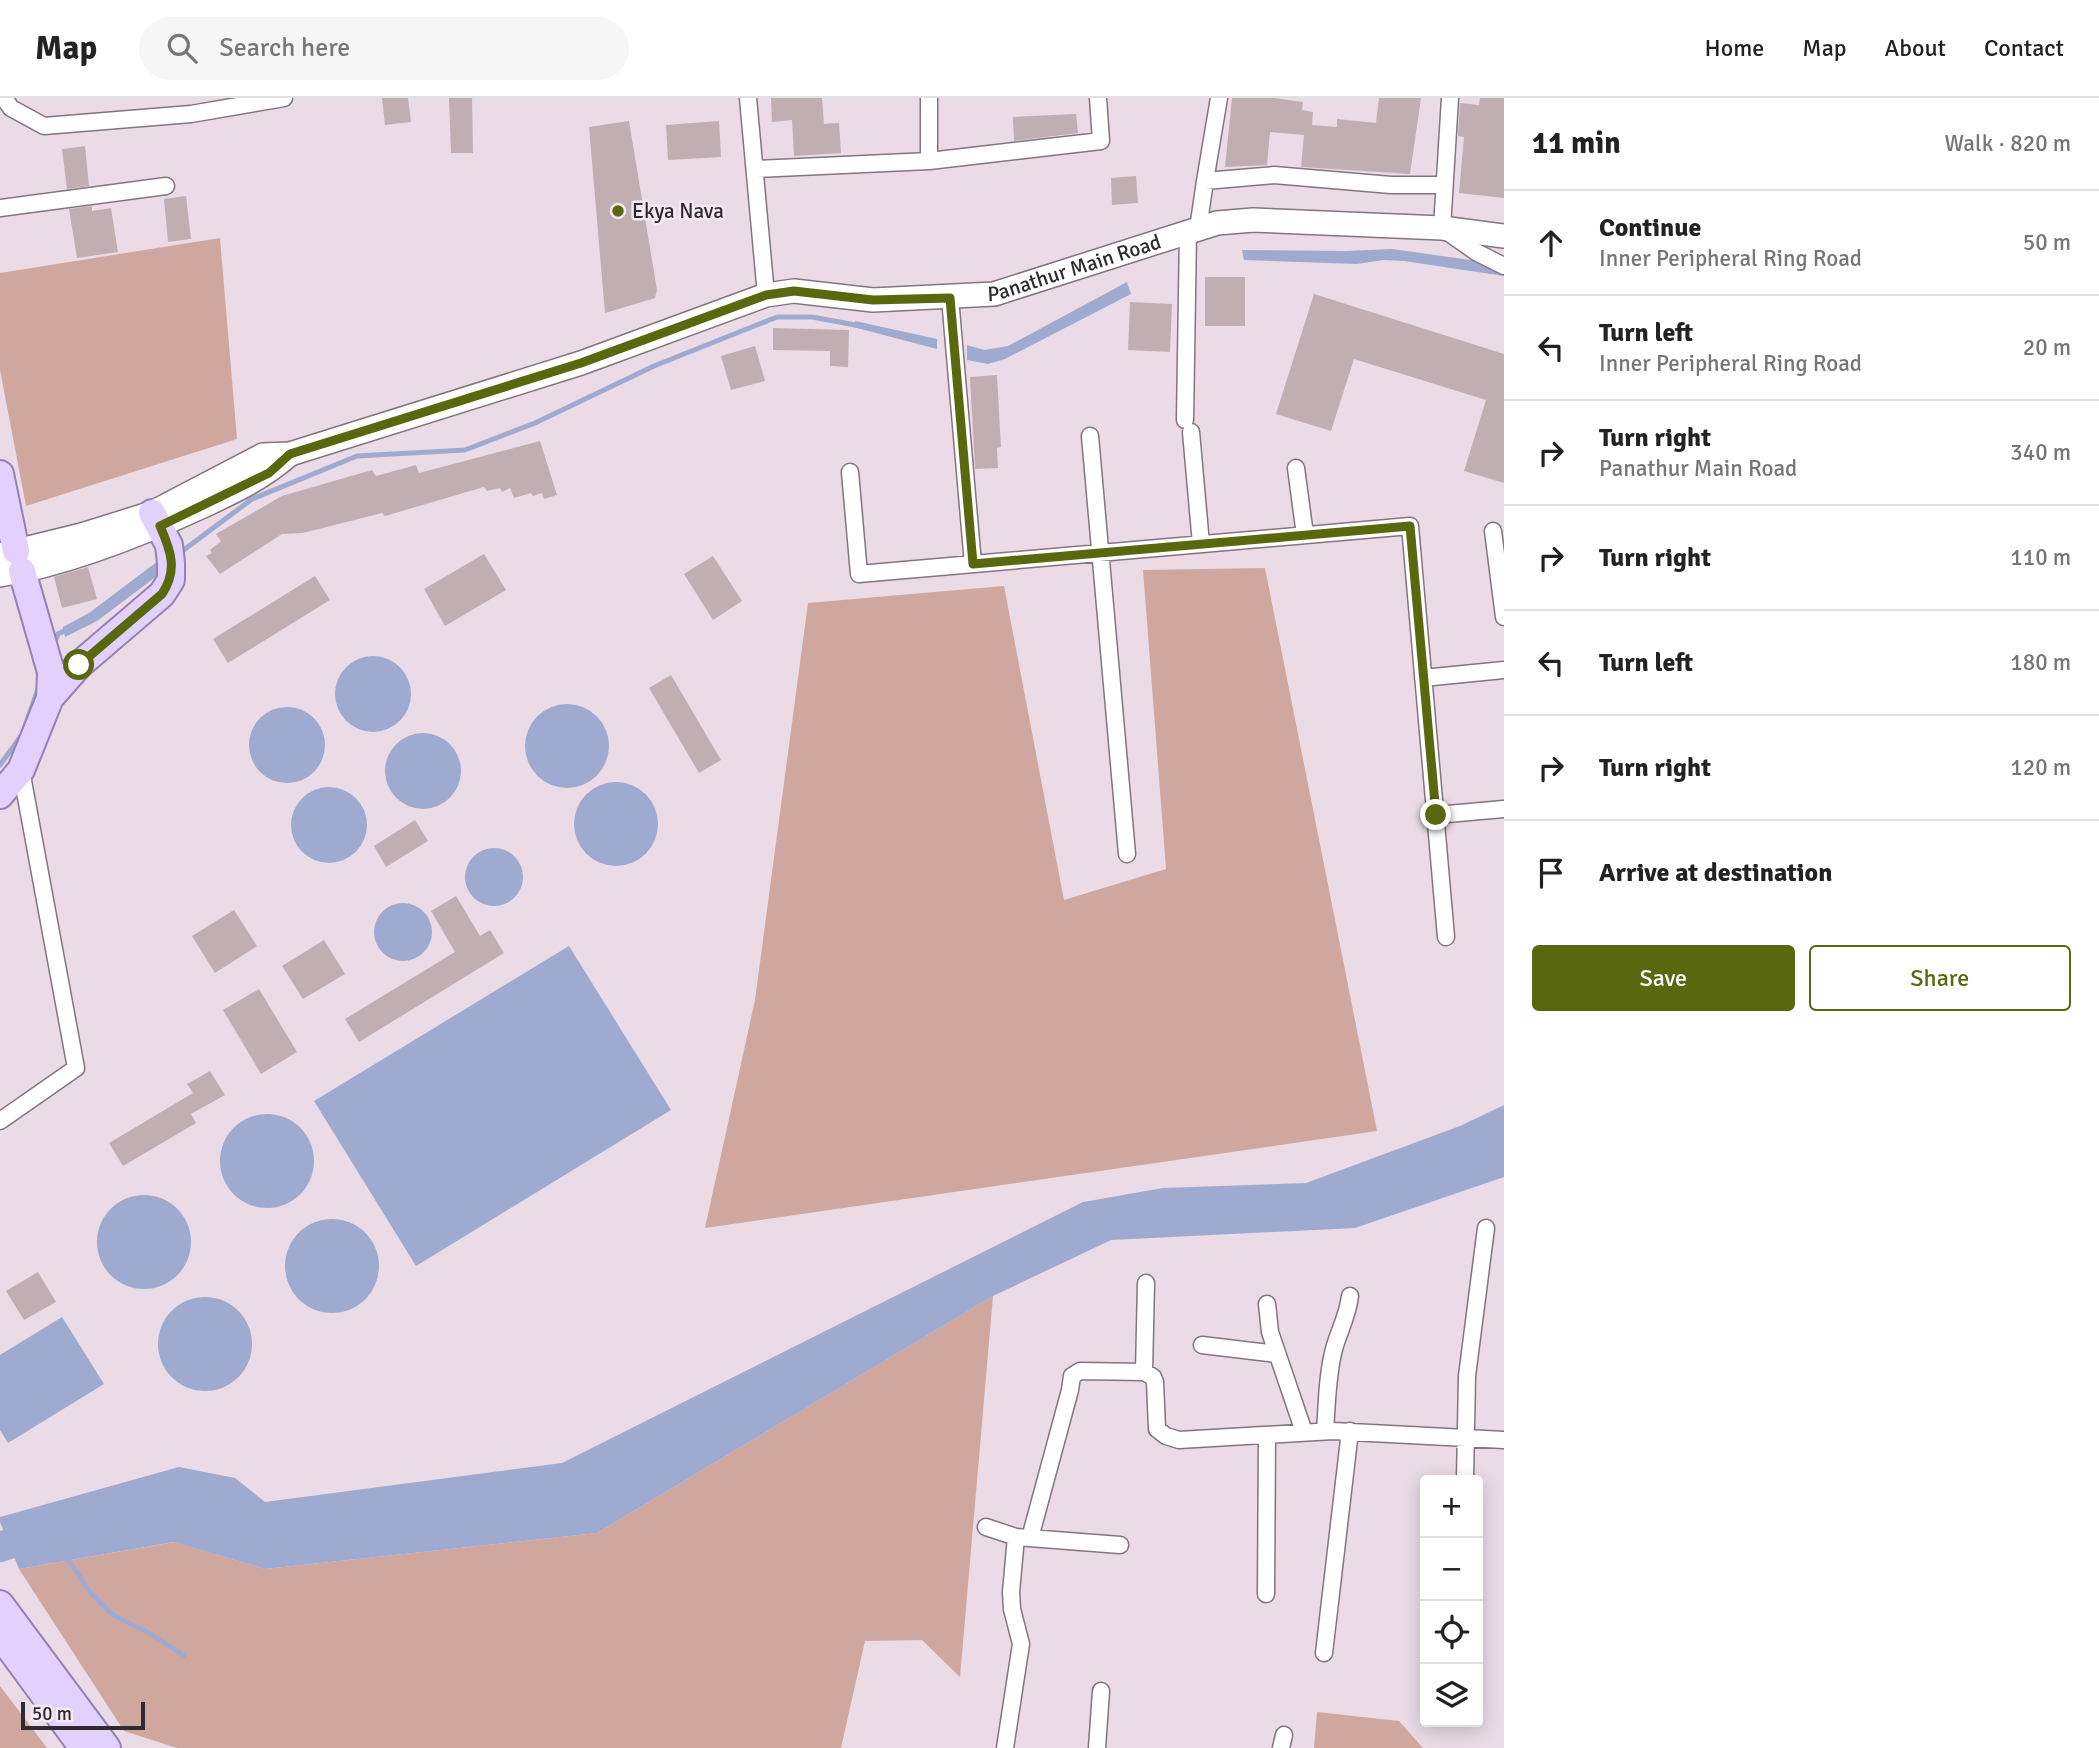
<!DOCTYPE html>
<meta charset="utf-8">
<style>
:root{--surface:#fff;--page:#f6f6f6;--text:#222;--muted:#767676;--line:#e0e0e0;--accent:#59670f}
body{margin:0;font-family:Signika,sans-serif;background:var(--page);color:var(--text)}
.controls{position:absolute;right:21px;bottom:21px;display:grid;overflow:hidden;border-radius:7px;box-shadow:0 4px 18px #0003}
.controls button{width:63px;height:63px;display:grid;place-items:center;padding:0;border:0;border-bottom:2px solid var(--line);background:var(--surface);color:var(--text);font:35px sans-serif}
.scale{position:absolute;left:21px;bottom:18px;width:124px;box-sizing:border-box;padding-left:7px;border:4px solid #2f2a2f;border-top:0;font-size:19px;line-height:24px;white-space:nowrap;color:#2f2a2f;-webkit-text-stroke:5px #f7e8f5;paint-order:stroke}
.stop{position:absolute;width:21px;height:21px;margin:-16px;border:5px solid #59670f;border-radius:50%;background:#fff}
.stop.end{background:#59670f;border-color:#fff;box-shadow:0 2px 7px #0008}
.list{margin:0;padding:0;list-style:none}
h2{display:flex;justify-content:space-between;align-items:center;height:91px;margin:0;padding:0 28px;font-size:30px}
h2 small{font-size:23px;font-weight:400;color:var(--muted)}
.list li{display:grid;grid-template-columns:46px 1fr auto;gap:21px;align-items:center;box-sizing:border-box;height:105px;padding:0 28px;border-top:2px solid var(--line)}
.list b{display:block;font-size:26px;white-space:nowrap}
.list p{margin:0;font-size:23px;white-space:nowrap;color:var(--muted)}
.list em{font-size:23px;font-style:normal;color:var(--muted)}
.actions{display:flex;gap:14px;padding:21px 28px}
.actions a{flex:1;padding:16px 0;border:2px solid var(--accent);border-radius:7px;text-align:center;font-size:24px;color:var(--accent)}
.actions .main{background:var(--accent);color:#fff}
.icon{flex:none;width:38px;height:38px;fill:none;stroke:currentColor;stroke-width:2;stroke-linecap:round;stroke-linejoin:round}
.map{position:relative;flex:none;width:1504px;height:1650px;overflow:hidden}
header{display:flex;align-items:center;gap:42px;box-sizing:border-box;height:98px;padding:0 35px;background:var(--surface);border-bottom:2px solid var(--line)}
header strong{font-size:33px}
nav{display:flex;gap:38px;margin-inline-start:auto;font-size:24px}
.search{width:490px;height:63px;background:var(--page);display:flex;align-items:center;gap:18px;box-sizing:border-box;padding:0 24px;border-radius:38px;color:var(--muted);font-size:26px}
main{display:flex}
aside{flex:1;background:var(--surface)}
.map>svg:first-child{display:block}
</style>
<header>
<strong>Map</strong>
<div class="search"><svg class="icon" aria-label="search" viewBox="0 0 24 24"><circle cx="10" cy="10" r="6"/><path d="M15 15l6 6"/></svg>Search here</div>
<nav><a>Home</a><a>Map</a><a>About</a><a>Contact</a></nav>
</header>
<main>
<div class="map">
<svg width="1504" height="1650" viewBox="0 0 1504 1650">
<rect width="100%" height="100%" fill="#eadbe7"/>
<!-- green -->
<path fill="#d0a79f" d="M220,140L237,341L26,408L0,272V175Z
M1265,470L1377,1033L705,1130L755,902L808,505L1004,488L1064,802L1166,771L1143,472Z
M993,1198L960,1579L922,1542L865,1543L841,1650H177L124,1633L19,1471L175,1444L265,1471L597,1435Z
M0,1588L47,1650H0Z
M1317,1614L1399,1623L1423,1650H1314Z"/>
<!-- water -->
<path fill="#9faad0" d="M1392,151L1492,165L1504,174V178L1404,163L1383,162L1357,166L1244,162L1242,152L1347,153Z
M1127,184L1131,196L1005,261L988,266L967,262V247L984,252L1008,248Z
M855,223L937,241V251L853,229Z
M162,460L165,472L97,523L65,539L63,529L89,515Z
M335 596a38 38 0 1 1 76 0a38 38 0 1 1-76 0Z
M525 648a42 42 0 1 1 84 0a42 42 0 1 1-84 0Z
M249 647a38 38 0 1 1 76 0a38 38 0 1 1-76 0Z
M385 673a38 38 0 1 1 76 0a38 38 0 1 1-76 0Z
M574 726a42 42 0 1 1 84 0a42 42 0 1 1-84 0Z
M291 727a38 38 0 1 1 76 0a38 38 0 1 1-76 0Z
M465 779a29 29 0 1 1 58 0a29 29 0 1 1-58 0Z
M374 834a29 29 0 1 1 58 0a29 29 0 1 1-58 0Z
M569,848L671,1012L416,1168L314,1003Z
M1504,1007V1079L1355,1130L1111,1142L993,1198L597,1435L265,1471L174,1444L19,1471L0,1424V1419L179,1369L235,1380L265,1404L562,1365L1083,1104L1163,1090L1306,1085L1460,1028Z
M220 1063a47 47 0 1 1 94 0a47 47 0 1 1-94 0Z
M97 1144a47 47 0 1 1 94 0a47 47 0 1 1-94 0Z
M285 1168a47 47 0 1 1 94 0a47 47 0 1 1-94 0Z
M158 1246a47 47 0 1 1 94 0a47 47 0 1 1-94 0Z
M62,1219L104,1286L8,1345L0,1332V1257Z"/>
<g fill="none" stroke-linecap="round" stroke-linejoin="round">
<!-- stream -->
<path stroke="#9faad0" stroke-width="5" d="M177,457L252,401L357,358L465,352L535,325L654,268L777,219H812L861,228
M53,549L58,536L68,531
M25,628L39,588
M0,667L21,638
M66,1458L89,1493L113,1517L147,1534L184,1557"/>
<!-- river -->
<path stroke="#9faad0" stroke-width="30" d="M0,1449L46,1433"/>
</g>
<!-- building -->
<path fill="#c1aeb3" d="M382,0H408L411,24L385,27Z
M449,0H472L473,55H451Z
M771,0H822L824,26L839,25L841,55L794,58L792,22L772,24Z
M1232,0H1274L1303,4L1302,12L1313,14L1312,27L1337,29V21L1376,25L1379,0H1421L1410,76L1301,69L1304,37L1270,34L1267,67L1225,69Z
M1480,0H1504V100L1459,95L1464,39L1458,38L1460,5L1479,7Z
M1076,16L1078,35L1014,43L1013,19Z
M629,23L657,192L655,200L605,215L589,29Z
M719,23L721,59L668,62L666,27Z
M85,48L89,88L67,91L62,51Z
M1136,78L1138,105L1112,107L1111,80Z
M186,98L191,141L168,144L164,101Z
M92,108V113L111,110L118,154L77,160L69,111Z
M1205,179H1245V228H1205Z
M1314,196L1504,256V385L1464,373L1486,302L1354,261L1331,333L1276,316Z
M1130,204L1172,206L1170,254L1128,252Z
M773,230L849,232L848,269L830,268V253L773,252Z
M755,248L765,283L731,292L721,258Z
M997,277L1001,349L997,350L998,370L975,371L970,279Z
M540,343L557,397L544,401L542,395L533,398L531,395L514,400L510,390L502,394L500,390L487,393L484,389L385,418L382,415L303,435L282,436L220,476L206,458L212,455L210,452L221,443L216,436L282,398L372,372L376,378L416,367L419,375Z
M484,456L506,492L445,528L424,491Z
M713,458L742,503L713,522L684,476Z
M88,469L97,501L62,510L54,479Z
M315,478L330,502L228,565L213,541Z
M671,577L721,662L699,675L649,590Z
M415,722L428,743L386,769L374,748Z
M456,798L480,838L490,832L504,855L359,944L345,921L455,854L431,813Z
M234,812L257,848L215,875L192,838Z
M324,842L345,876L303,901L282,868Z
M259,891L297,954L261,976L223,912Z
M210,973L225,997L191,1016L196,1025L123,1068L109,1045L193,995L187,986Z
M38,1174L56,1204L24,1222L6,1193Z"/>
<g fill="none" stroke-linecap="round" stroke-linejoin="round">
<defs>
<path id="street" d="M4,0L11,10L44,28L191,16L284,0
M748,0L766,197
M929,0V63
M1219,0L1205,83L1274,77L1391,87H1443
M1450,0L1442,130L1476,154L1504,168
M756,71L929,63L1101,43L1098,0
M0,110L166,88
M1198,131L1205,83
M950,200L973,466
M1185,322L1188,134
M1191,334L1201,446
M1090,338L1127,756
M1296,370L1305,437
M850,374L859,476L1410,428L1446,839
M1493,433L1504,519
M1423,580L1504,572
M1436,717L1504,711
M0,1023L76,970L21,672
M1267,1206L1270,1234L1304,1334
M1202,1247L1277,1256
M1144,1274L1146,1185
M1325,1333C1327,1306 1327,1278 1334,1251C1339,1233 1348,1217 1350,1198
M1465,1382L1467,1278L1486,1130
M986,1429L1016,1439L1120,1447
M1030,1440L1070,1292L1072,1278L1080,1273L1144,1274L1153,1279L1155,1284L1157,1331L1166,1338L1179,1342L1333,1333L1504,1342
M1266,1496L1267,1337
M1324,1555L1350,1333
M1005,1650L1021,1546L1012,1511L1011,1494L1016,1439
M1097,1650L1101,1593
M1281,1650L1284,1637"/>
<g id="secondary">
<path id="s1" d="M0,457L82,437L152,415L263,357L290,356L581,265L766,197L794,193L873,202L994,196L1217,125L1253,122L1442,130L1504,138"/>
<path d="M0,477C68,466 140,437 203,408C235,393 263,380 290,356"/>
</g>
<path id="primary" d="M0,376L16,453
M50,600L79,567L162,496L171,482V465L169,447L152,415
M0,697L21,672L50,600L51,574L22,473
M0,1506L107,1650
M0,1537L83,1650"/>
</defs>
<!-- street casing -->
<use href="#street" stroke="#827580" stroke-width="19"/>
<!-- secondary casing -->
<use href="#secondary" stroke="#827580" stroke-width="26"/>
<!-- primary casing -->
<use href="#primary" stroke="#9681b4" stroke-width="30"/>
<!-- street -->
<use href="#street" stroke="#fff" stroke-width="16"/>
<!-- secondary -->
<use href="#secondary" stroke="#fff" stroke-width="23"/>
<!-- primary -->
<use href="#primary" stroke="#e2d0fd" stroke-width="26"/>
</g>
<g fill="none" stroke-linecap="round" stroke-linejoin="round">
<!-- route -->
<path stroke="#59670f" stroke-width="9" d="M79,567L162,496C178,472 171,453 160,428L269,375L290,356L581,265L766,197L794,193L873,202L950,200L973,466L1410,428L1436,717"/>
</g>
<!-- markers -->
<circle fill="#59670f" stroke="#f7e8f5" stroke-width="2.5" cx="618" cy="113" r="7"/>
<g text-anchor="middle" stroke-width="5" stroke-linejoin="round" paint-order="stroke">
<!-- poi labels -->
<g font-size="21" fill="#2f2a2f" stroke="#f7e8f5" text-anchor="start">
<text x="632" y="120">Ekya Nava</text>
</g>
<!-- street labels -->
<g font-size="21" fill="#2f2a2f" stroke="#f7e8f5">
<text dy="7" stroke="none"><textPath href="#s1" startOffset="1125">Panathur Main Road</textPath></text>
</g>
</g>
</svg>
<div class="controls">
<button>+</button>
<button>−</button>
<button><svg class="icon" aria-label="locate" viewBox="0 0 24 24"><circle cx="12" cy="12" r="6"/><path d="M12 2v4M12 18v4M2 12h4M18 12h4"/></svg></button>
<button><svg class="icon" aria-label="layers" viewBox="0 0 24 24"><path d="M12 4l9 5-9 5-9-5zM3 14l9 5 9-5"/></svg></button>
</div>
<div class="scale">50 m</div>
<div class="stop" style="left:79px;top:567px"></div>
<div class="stop end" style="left:1436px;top:717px"></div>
</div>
<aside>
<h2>11 min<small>Walk · 820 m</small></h2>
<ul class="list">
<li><svg class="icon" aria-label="ahead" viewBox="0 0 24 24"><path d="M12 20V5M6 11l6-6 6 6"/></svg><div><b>Continue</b><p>Inner Peripheral Ring Road</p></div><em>50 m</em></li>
<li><svg class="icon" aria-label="left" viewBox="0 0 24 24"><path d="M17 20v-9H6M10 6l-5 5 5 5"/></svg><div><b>Turn left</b><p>Inner Peripheral Ring Road</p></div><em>20 m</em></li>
<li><svg class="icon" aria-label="right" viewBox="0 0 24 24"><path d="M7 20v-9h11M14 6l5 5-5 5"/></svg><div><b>Turn right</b><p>Panathur Main Road</p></div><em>340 m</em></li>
<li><svg class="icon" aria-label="right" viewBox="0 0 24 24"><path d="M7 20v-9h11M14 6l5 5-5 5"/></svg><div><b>Turn right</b></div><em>110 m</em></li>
<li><svg class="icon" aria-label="left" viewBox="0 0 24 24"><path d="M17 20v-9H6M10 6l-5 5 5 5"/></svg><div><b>Turn left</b></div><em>180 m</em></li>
<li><svg class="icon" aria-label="right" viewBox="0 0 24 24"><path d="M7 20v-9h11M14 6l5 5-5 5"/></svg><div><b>Turn right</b></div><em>120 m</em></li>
<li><svg class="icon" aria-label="arrive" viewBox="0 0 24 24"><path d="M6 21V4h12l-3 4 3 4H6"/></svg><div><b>Arrive at destination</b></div></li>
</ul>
<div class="actions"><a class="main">Save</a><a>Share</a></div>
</aside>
</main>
